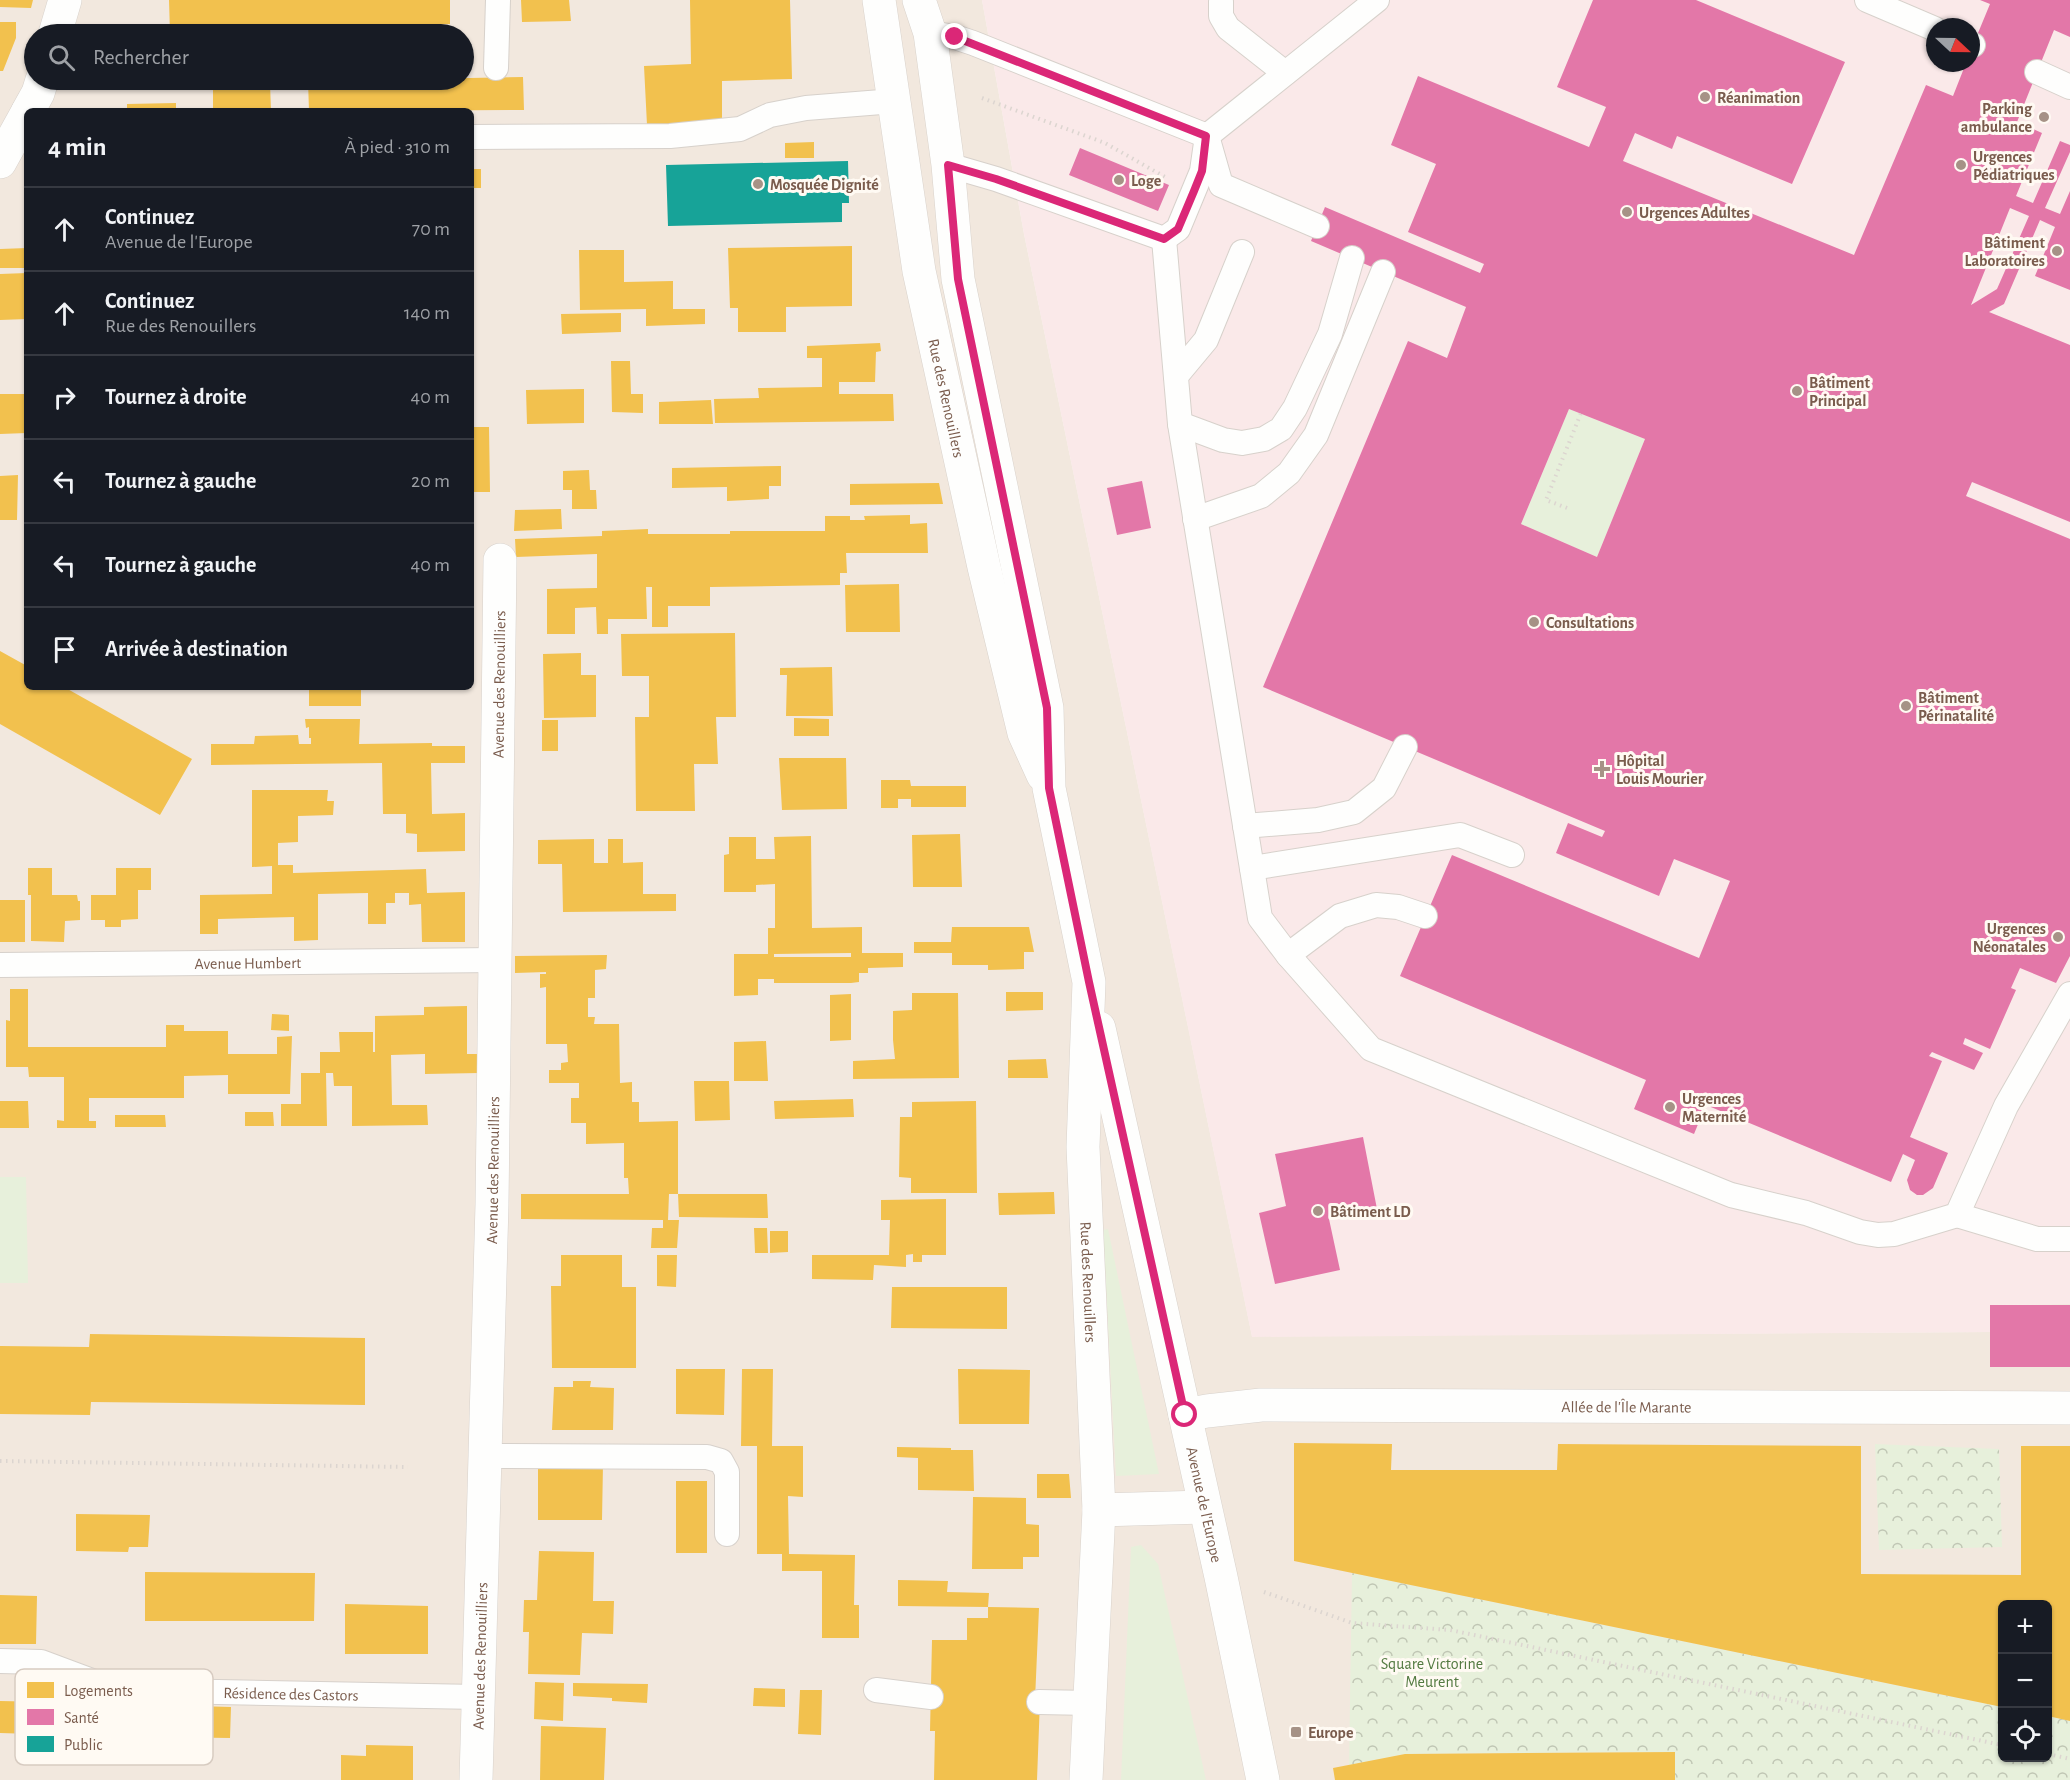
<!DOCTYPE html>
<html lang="fr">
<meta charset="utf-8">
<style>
:root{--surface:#171b24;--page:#242831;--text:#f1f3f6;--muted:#9ea1a6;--line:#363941}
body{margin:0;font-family:"Alegreya Sans",sans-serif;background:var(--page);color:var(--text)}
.controls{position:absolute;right:18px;bottom:18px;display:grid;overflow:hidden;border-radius:9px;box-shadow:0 2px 4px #0004}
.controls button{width:54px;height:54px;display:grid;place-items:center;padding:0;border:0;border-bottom:2px solid var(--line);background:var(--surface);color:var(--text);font:30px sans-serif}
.compass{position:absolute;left:1926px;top:18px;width:54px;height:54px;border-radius:50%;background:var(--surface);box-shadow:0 2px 4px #0004;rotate:112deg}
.stop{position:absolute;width:18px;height:18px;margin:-14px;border:4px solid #db2777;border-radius:50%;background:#fff}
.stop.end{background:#db2777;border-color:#fff;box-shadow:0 2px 6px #0008}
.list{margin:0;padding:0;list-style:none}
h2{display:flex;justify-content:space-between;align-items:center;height:78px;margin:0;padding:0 24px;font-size:26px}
h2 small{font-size:20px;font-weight:400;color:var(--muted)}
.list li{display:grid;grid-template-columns:39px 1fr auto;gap:18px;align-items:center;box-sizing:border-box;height:84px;padding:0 24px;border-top:2px solid var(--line)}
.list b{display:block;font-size:22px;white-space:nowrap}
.list p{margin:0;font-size:20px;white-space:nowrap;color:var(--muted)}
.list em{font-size:20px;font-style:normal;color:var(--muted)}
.icon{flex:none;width:33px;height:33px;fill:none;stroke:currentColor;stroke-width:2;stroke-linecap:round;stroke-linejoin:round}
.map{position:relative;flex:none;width:2070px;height:1780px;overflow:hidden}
.search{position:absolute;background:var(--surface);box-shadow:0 2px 4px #0004;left:24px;top:24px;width:450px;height:66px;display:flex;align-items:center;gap:15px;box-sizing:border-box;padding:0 21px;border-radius:33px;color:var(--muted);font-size:22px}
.panel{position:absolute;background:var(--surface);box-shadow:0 2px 4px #0004;left:24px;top:108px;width:450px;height:582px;border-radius:9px}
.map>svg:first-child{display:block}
</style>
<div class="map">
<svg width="2070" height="1780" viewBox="0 0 2070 1780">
<defs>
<pattern id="forest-crowns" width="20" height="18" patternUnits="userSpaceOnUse" patternTransform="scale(1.5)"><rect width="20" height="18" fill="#e7f0db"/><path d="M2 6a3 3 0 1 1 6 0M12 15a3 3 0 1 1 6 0" fill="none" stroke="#c0c6b4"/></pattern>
</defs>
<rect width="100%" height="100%" fill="#f9f5f0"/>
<!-- residential -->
<path fill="#f2e8de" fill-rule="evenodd" d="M0,0H982L1024,234L1252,1336L1990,1332V1305L2070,1304V1780H0ZM34,34H464V80H34ZM27,111H471V687H27ZM2002,1604H2048V1758H2002Z"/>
<!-- medical -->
<path fill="#fae9e9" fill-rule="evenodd" d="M982,0H2070V1304L1990,1305V1332L1252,1337L1024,234ZM1935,27H1971V63H1935Z"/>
<!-- forest -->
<path fill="url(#forest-crowns)" d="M1875,1444L1999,1449L2002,1547L1879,1550Z
M1352,1573L2002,1707V1758H2048V1716L2070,1721V1780H1675V1752L1405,1754L1349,1765Z"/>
<!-- garden -->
<path fill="#e7f0db" d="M1569,409L1645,439L1597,557L1521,524Z
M0,1177H26L28,1283H0Z
M1108,1229L1159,1474L1116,1476L1103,1230Z
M1141,1545L1158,1564L1206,1780H1121L1131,1547Z"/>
<!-- homes -->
<path fill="#f2c14e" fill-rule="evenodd" d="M0,0H33L31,8L0,7Z
M169,0H450V24L170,33Z
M521,0H569L571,21L522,22Z
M690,0H790L792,79L722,81V124L647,125L644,66L691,64Z
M0,22H16V38L3,71H0Z
M523,77L524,110L344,111V109L337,108V111H309L308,81Z
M270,83L271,111H213V84Z
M176,103V111H127V104Z
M814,142V158H785V143Z
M471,169H481V188H471Z
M852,246V306L786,307V332H738V308H730L728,248Z
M27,248V268H0V249Z
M579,250H624V282L673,281V309H705V324L646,326V309L580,310Z
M27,273V319L0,320V274Z
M621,313V332L562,334L561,314Z
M880,343L881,351L876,352L875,382H839V394H893L894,421L715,423L714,399L759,398L758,388L822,387V358H807V346Z
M611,361H630L631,394H643V413L612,412Z
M584,389V423L527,424L526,390Z
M0,394H27V433L0,434Z
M711,400L713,424H659V402Z
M471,427H489L490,492H471Z
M781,466V486H769V499L727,501V487L672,488V468Z
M589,470L590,490H596L597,509H572V490H563V471Z
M18,475L17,520H0V476Z
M939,483L943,504L850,505V484Z
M561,509L562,529L514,531L515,510Z
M910,515V524L927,523L928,553H846L847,573H840V585L710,587V606H668V627H652V587H646L647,619H608V634H597L596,607L575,608V634H547V589L597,588V554L516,557L515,539L602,536V531L648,529V534H730V531H825V516H850V520H865L864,516Z
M899,584L900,632H846L845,585Z
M735,633L736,717H716L718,764H694L695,811H636L635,717H649V676H622L621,634Z
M0,651L27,666V687H64L192,759L160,815L0,724Z
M581,653V675H596V717L544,718L543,654Z
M832,667L833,716H786L787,675H780V668Z
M309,687H361V706H309Z
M794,718L829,719V736H794Z
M305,719H360L359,744L432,743V746H465V763H431L432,814L465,813V851L417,852V834L406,833V814H383L382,763L211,765V744H254L255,736L298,735L299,744H311V738H309V727L306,728Z
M542,720H558V751H542Z
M779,758H846L847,809L782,810Z
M881,780H910L911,786H966V807H911V799H898V808H881Z
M252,790H328L327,801H334L333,815L298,816V842L278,843V865H293V873L426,869L427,893L465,892V942H422L421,904L409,905V893H395V903H386V924H368V893L318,894V940L294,941V917L218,919V934H200V895L272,894V866L252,867Z
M960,834L962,887H913L912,835Z
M811,836L812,928L862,927V953H903V967L868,968V973H859V982L851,983H774V979H758V995L734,996V954H768V928H775V884L756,885V892H724V855L729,854V837H756V859H775L774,837ZM851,953V957H774V954Z
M594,839V863H608V839H623V863L643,862V894H676V911L563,912L562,864H538V840Z
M28,868H52V895H77L78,901H80V920L65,921L64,942L31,941V895H28Z
M116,868H151V890H138V919L121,920V927H105V920H91V895H116Z
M0,900H25V942H0Z
M952,927H1029L1034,952H1024V969L988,970V965H952V953H914V942H951Z
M607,955L606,969L595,970V998H588V1017H595L594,1024H619L620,1083L632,1082V1102H639V1122L678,1121V1194H669L668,1220H679L677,1248H651L652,1228H663V1220L521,1219V1194H629L628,1178H624V1143L586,1144V1123H571V1098H579V1083H549V1070H561V1063L568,1062L567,1044H546V987L540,988V974H546V972L515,973V956Z
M10,989H28V1047H166V1025H184V1031H228V1054H277V1037L292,1036L290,1094H228V1075L184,1076V1098H89V1121H96V1128H57V1120L64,1121V1077H29L28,1067H6V1020L10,1021Z
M1006,992H1043V1010L1006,1011Z
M912,993H958L959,1078L853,1079V1061L895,1059L893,1040V1011L912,1010Z
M851,994V1040L830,1041V995Z
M467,1006V1054H479V1073L425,1074V1054L391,1055L392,1105H427L428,1125L352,1126V1086H334L333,1073H326L327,1126H281V1104H301V1073H320V1052H340L339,1032H373V1052H375V1016L424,1015V1007Z
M272,1014L289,1015V1031L271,1030Z
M766,1041L768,1081H734V1042Z
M1046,1059L1048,1078H1008V1060Z
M694,1081H729L730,1120L695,1121Z
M853,1099L854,1117L775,1119L774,1101Z
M0,1101H28L29,1128H0Z
M976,1101L977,1193H911V1178L899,1177L900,1117H912V1102Z
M245,1112H273L274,1126H245Z
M115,1115H165L166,1127H115Z
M1054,1192L1055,1214L999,1215L998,1193Z
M678,1194H767L768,1218L679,1217Z
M946,1199V1255H922V1262H913V1254L906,1255V1267L874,1265L873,1280L812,1279V1255H889L890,1220H881V1200Z
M754,1228H767L768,1253H755Z
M770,1231H788V1252L770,1253Z
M561,1255H622V1287H636V1368H552L551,1286H561Z
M657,1255H677L676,1287L657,1286Z
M892,1287H1007V1329L891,1328Z
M90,1334L365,1338V1405L91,1402L90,1415L0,1414V1346L89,1347Z
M676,1369H725L724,1415L676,1414Z
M742,1369H773L772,1446H803V1497L788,1496L789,1554L855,1555L854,1605H859V1638H822V1571H782V1554H757V1446H741Z
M958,1369L1030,1370L1029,1424H959Z
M573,1381H591L590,1387L614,1388L613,1430H552L554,1387H573Z
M1294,1443L1392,1444L1391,1470H1557L1558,1444L1861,1446V1574L2021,1575V1446H2070V1721L2048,1716V1604H2002V1707L1294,1561Z
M897,1447L951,1448V1450H973L974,1491L918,1490V1458L897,1457Z
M538,1463L603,1464L602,1520H538Z
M1037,1474H1069L1071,1498H1037Z
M676,1481H707V1553H676Z
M973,1497L1026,1498V1524L1039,1525V1557H1023V1569H972Z
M76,1514L150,1515L148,1547H129L128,1552L76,1551Z
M539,1551L594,1552L593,1601H614L613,1634L582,1633L580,1675L528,1674L529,1632H523L524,1600H537Z
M145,1572L315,1573L314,1621H145Z
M898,1580L948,1581L947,1592L989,1593L988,1607L898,1606Z
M0,1595L37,1596L36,1644H0Z
M345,1604L428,1606V1654H345Z
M988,1607L1039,1608L1035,1700H1040L1037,1780H934L935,1731H930L932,1640H967V1618H988Z
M535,1682L564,1683L563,1721L534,1719Z
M573,1683L648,1684L647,1703L612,1701V1698L573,1696Z
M754,1688L785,1689V1707L753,1706Z
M800,1690H822L821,1735L798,1734Z
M0,1701L97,1703V1736L0,1733Z
M161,1705L231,1707L230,1738L159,1737Z
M541,1726L606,1728L604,1780H540Z
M366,1745L413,1746V1780H341V1755L366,1756Z
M1675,1752V1780H1335L1333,1768L1405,1754Z"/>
<!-- health -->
<path fill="#e377a8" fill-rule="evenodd" d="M1593,0H1696L1845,62L1792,184L1677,136L1672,149L1635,133L1623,161L1854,255L1926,85L1953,96L1966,63H1971V50L1990,4L1980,0H2070V37L2054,30L2017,122L2042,133L2016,196L2033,203L2060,141L2070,145V152L2045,208L2060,214L2070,191V290L2035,276L2055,227L2040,220L2004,304L1989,312L2070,345V522L1972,482L1966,496L2070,539V956L2056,983L2020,968L2011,988L2016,990L1990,1049L1965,1038L1963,1044L1983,1053L1974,1070L1932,1052L1929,1056L1942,1061L1910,1137L1948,1153L1933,1188L1923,1195H1917L1910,1190L1907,1180L1915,1160L1903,1154L1891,1182L1706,1105L1694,1134L1634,1109L1646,1080L1400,976L1452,855L1699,958L1730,881L1674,859L1659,896L1556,853L1568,823L1602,837L1605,831L1263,687L1408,341L1447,358L1466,307L1311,241L1325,207L1480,273L1484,264L1408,232L1436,164L1391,145L1418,76L1589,147L1606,107L1557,87ZM2010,208L2029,216L1997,289L1971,305ZM1569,409L1645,439L1597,557L1521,524Z
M1080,148L1169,185L1158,211L1069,175Z
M1142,481L1151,528L1117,535L1107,488Z
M1363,1137L1377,1209L1329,1219L1340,1270L1275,1284L1259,1213L1286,1206L1275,1154Z
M1990,1305H2070V1367H1990Z"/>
<!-- public -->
<path fill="#17a398" d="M848,161L849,203H842V222L668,226L666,165Z"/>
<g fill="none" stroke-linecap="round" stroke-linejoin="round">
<defs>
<g id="lane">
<path d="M1867,0L1935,29"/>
<path d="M1221,2V16L1228,28L1285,73"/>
<path d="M930,33L955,37L973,43L1207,136L1377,0"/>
<path d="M1971,44L1973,45"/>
<path d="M496,68L498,0"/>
<path d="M2037,72L2070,87"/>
<path d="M1207,136L1221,185L1317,226"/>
<path d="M471,137L670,136L740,129L770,115L806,108L894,101"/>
<path d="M948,165L996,179L1164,239"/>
<path d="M1164,239L1180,424L1260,918L1288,955L1371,1049L1731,1195L1806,1213L1860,1232L1878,1235L1894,1234L1957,1215L2006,1106L2070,994"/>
<path d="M1164,239L1178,229L1202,171L1206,143"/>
<path d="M1176,376L1206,340L1242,252"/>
<path d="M1180,424L1223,440L1242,443L1264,439L1281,429L1295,408L1330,334L1352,258"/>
<path d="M1195,519L1261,496L1289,473L1316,435L1383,272"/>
<path d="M1245,826L1318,820L1354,812L1384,788L1405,747"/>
<path d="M1252,868L1460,835L1512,855"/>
<path d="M1288,955L1340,916L1376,905L1398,907L1425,916"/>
<path id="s1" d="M0,965L495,960"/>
<path d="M1957,1215L2037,1239H2070"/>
<path d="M485,1456L707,1457L721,1461L727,1472V1534"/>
<path id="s2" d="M0,1661L41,1662L116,1690L478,1697"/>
<path d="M876,1690L931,1697"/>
<path d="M1039,1702L1090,1703"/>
</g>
<g id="street">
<path d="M55,34L65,0"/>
<path d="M28,111L38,93L42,80"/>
<path d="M0,162L27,113"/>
<path id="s3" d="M1185,1415L1207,1411L1261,1405L2070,1408"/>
<path d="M1099,1510L1204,1507"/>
<path id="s4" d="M476,1780L492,1204L500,560"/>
</g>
<g id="secondary">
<path id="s5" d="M879,0L919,271L984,567L1024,733L1043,775"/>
<path id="s6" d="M919,0L930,33L948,165L958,279L1047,708L1049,788L1089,982L1083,1147L1099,1510L1086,1780"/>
<path id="s7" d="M1099,1028L1221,1577L1263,1780"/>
</g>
</defs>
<!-- lane casing -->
<use href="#lane" stroke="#d7d1cb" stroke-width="26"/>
<!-- street casing -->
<use href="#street" stroke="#d7d1cb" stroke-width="34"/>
<!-- secondary casing -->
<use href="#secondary" stroke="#d9d2cb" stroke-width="34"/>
<!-- path -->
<path stroke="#dcd5d0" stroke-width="4" stroke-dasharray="1.5 4.5" stroke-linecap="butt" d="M982,98L1105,143L1165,177
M1567,508L1546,500L1581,413
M0,1461L408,1467
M1264,1592L1352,1623L1450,1630L2002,1745
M2048,1754L2070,1759"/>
<!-- lane -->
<use href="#lane" stroke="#fefefd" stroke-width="24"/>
<!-- street -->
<use href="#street" stroke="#fefefd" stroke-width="33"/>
<!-- secondary -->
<use href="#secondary" stroke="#fefefd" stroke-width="33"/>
</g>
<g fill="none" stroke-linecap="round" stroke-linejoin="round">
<!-- route -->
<path stroke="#db2777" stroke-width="8" d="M955,37L1206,136L1202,171L1194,191L1178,229L1164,239L996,179L948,165L958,279L1047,708L1049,788L1089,982L1185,1415"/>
</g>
<!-- markers -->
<g fill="#a69286" stroke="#fffaf3" stroke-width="2">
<circle cx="1705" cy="97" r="6"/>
<circle cx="2044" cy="117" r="6"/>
<circle cx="1961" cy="165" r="6"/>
<circle cx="1119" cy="180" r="6"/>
<circle cx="758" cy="184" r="6"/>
<circle cx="1627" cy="212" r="6"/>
<circle cx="2057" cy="251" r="6"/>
<circle cx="1797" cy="391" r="6"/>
<circle cx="1534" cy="622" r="6"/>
<circle cx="1906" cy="706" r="6"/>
<path d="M1599 760h6v6h6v6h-6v6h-6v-6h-6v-6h6z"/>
<circle cx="2058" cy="937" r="6"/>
<circle cx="1670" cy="1107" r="6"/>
<circle cx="1318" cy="1211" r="6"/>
<rect x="1290" y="1726" width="12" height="12" rx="3"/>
</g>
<g text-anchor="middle" stroke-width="6" stroke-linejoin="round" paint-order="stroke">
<!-- poi labels -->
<g font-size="16" font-weight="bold" fill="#7a5c4d" stroke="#fffaf3" text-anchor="start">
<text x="1717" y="103">Réanimation</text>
<text x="2032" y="114" text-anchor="end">Parking<tspan x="2032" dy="18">ambulance</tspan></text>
<text x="1973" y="162">Urgences<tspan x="1973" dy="18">Pédiatriques</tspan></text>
<text x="1131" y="186">Loge</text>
<text x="770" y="190">Mosquée Dignité</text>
<text x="1639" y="218">Urgences Adultes</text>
<text x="2045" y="248" text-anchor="end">Bâtiment<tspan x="2045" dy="18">Laboratoires</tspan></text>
<text x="1809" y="388">Bâtiment<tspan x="1809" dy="18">Principal</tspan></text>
<text x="1546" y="628">Consultations</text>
<text x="1918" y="703">Bâtiment<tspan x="1918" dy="18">Périnatalité</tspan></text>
<text x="1616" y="766">Hôpital<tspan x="1616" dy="18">Louis Mourier</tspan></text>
<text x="2046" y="934" text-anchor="end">Urgences<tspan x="2046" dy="18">Néonatales</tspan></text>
<text x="1682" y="1104">Urgences<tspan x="1682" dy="18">Maternité</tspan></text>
<text x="1330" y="1217">Bâtiment LD</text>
<text x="1308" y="1738">Europe</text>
</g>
<!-- street labels -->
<g font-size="16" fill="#7a5c4d" stroke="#fffaf3">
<text dy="6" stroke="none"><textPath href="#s5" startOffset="404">Rue des Renouillers</textPath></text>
<text dy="6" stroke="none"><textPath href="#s4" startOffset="1096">Avenue des Renouilliers</textPath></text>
<text dy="6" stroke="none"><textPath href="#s1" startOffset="248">Avenue Humbert</textPath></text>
<text dy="6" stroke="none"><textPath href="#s4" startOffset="610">Avenue des Renouilliers</textPath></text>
<text dy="6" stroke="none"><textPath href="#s6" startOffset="1299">Rue des Renouillers</textPath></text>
<text dy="6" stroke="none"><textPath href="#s3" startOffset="442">Allée de l'Île Marante</textPath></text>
<text dy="6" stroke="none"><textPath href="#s7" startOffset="488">Avenue de l'Europe</textPath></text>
<text dy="6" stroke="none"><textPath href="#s4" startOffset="124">Avenue des Renouilliers</textPath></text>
<text dy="6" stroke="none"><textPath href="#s2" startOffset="296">Résidence des Castors</textPath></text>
</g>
<!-- park labels -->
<g font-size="16" fill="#537a41" stroke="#fffaf3">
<text x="1432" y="1669">Square Victorine<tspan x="1432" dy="18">Meurent</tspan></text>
</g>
</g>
<!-- legend -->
<rect x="15" y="1669" width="198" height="96" rx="9" fill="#fffaf3" stroke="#d7cbc1" stroke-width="1.5"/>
<rect x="27" y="1682" width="27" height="16" fill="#f2c14e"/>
<rect x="27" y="1709" width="27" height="16" fill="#e377a8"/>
<rect x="27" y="1736" width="27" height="16" fill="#17a398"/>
<g font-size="16" fill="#7a5c4d">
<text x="64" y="1696">Logements</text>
<text x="64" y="1723">Santé</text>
<text x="64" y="1750">Public</text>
</g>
</svg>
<div class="controls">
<button>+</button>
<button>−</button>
<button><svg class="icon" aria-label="locate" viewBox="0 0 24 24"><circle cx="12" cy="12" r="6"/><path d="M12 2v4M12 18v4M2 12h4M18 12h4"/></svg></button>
</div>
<svg class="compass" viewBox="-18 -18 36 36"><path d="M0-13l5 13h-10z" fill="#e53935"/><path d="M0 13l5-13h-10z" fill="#9ea1a6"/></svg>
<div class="stop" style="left:1185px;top:1415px"></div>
<div class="stop end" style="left:955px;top:37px"></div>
<div class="search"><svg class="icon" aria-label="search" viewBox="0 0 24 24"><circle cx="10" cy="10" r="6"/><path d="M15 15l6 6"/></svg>Rechercher</div>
<section class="panel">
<h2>4 min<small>À pied · 310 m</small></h2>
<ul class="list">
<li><svg class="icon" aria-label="ahead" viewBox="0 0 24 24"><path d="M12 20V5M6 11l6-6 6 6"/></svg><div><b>Continuez</b><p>Avenue de l'Europe</p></div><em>70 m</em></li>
<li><svg class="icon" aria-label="ahead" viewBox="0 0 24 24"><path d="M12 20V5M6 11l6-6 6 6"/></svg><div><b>Continuez</b><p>Rue des Renouillers</p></div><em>140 m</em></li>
<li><svg class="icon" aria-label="right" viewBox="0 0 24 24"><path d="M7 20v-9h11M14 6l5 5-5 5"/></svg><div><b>Tournez à droite</b></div><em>40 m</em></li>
<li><svg class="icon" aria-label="left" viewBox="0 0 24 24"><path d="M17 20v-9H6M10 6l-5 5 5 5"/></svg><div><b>Tournez à gauche</b></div><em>20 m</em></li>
<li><svg class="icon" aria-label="left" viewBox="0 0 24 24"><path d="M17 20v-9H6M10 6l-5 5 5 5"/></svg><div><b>Tournez à gauche</b></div><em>40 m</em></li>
<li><svg class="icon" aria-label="arrive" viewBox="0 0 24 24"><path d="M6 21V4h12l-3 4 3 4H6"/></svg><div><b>Arrivée à destination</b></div></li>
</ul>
</section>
</div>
